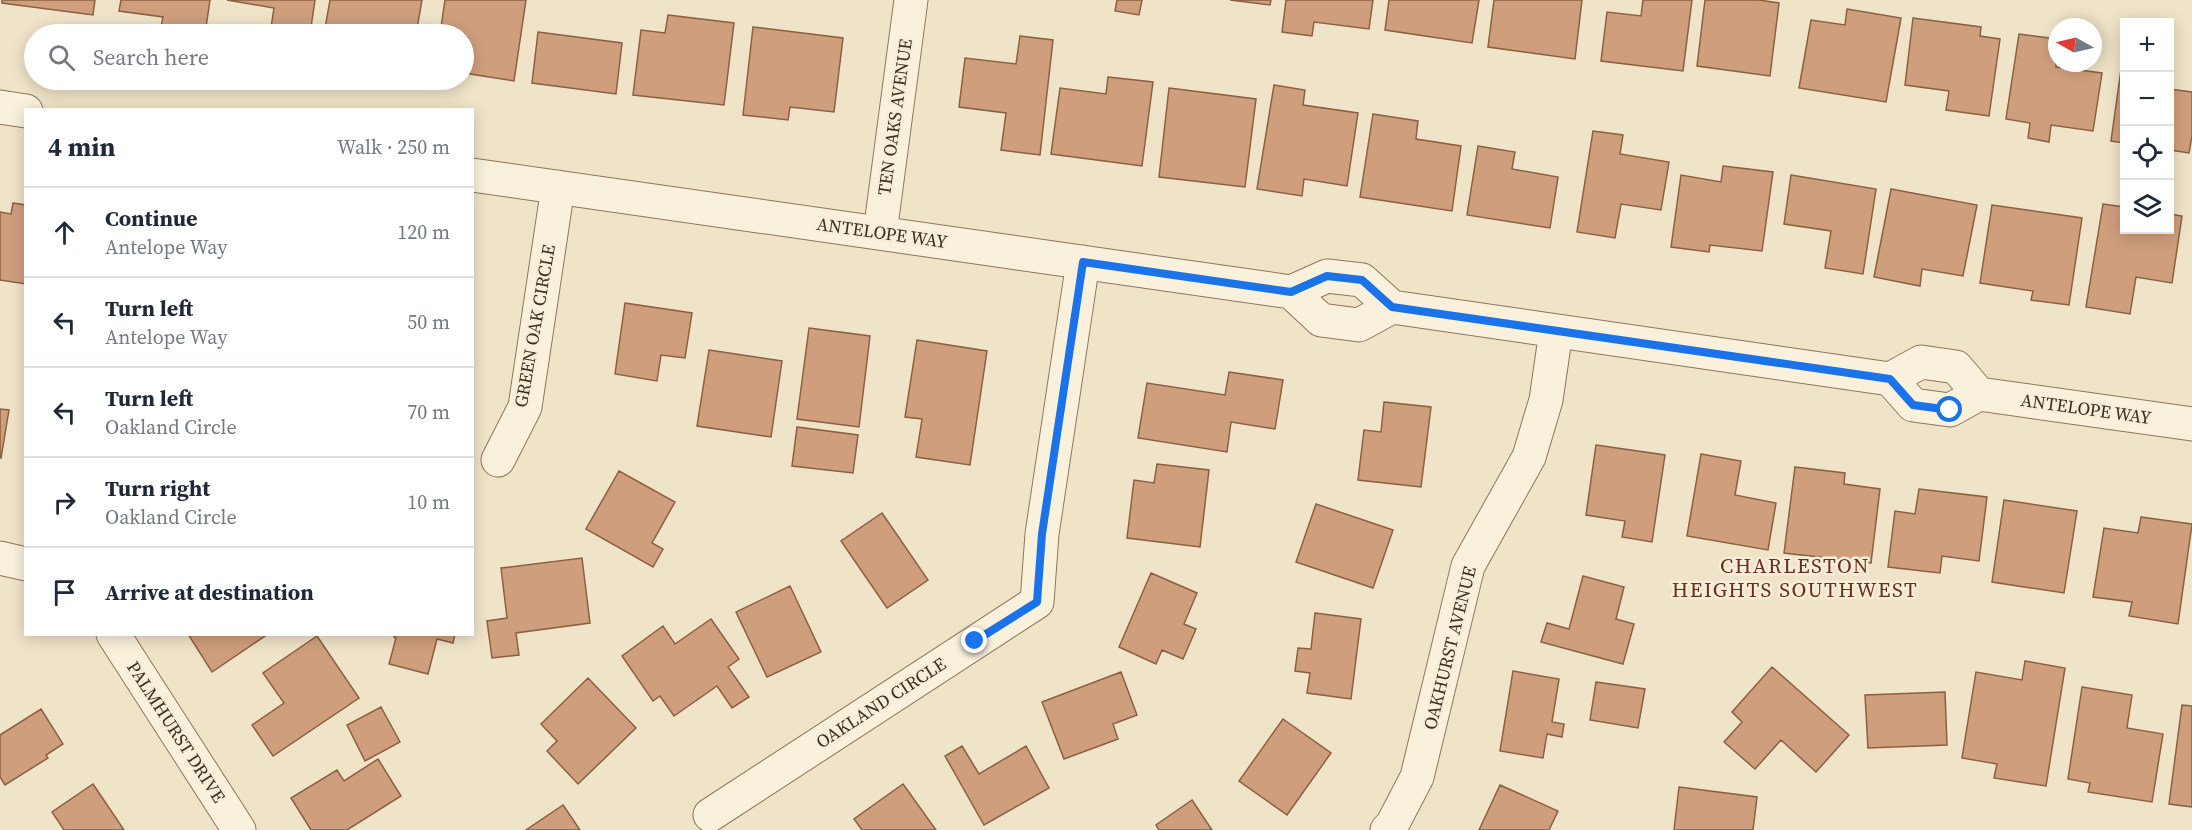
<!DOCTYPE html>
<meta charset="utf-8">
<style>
:root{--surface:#fff;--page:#f2f2f3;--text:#1f2937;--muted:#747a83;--line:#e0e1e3}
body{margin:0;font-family:"Source Serif 4",serif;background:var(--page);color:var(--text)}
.controls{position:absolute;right:18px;top:18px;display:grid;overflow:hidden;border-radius:0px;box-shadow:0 3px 15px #0003}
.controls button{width:54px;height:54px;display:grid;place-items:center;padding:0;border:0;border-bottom:2px solid var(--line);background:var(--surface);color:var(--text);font:30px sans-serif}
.compass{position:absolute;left:2048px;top:18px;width:54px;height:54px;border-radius:50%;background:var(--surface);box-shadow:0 3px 15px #0003;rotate:278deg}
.stop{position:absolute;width:18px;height:18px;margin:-14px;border:4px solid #1a73e8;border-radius:50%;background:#fff}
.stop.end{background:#1a73e8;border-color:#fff;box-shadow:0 2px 6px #0008}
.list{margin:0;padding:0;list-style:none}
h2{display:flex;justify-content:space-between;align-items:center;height:78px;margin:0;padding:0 24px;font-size:26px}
h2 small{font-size:20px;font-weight:400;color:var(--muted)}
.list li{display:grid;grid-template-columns:39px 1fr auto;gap:18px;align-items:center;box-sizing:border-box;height:90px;padding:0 24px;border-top:2px solid var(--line)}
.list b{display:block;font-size:22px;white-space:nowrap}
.list p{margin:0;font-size:20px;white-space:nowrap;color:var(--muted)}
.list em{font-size:20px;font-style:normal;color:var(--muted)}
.icon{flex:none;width:33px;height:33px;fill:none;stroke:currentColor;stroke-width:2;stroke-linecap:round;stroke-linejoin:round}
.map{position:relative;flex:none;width:2192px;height:830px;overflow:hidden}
.search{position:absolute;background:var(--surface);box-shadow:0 3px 15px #0003;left:24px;top:24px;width:450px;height:66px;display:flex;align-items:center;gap:15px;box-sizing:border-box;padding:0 21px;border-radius:33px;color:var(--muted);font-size:22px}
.panel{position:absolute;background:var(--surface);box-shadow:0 3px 15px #0003;left:24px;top:108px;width:450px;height:528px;border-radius:0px}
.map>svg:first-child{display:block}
</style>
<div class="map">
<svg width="2192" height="830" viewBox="0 0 2192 830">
<rect width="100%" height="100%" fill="#f0e4c8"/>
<!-- building -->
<path fill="#cf9f7d" stroke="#8d5f41" stroke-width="1.5" d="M2,0H95L93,15L2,3Z
M121,0H210L205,34H183L160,31L163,17L119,11Z
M227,0H315L310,34H270L274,8Z
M330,0H422L416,34H324Z
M445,0H526L514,81L464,73V34H440Z
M1117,0H1142L1139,15L1115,11Z
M1230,0H1271L1270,5Z
M1286,0H1373L1369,29L1314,22L1312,36L1282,32Z
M1389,0H1479L1472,43L1385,30Z
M1494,0H1582L1575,59L1488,47Z
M1643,0H1692L1683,71L1601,61L1607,12L1641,16Z
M1705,0H1759L1779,3L1770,76L1697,66Z
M1847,9L1901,18L1886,102L1799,88L1811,20L1845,25Z
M668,15L734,23L724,105L633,95L641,30L665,33Z
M1913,18L1981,27L1980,36L2000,39L1989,116L1946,110L1949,91L1905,85Z
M753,27L843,38L834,112L790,107L788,120L743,115Z
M538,32L622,43L616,94L532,83Z
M2019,34L2057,39L2056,67L2102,73L2093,131L2051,125L2049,142L2028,138L2030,123L2006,119Z
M1020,36L1053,40L1040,155L1001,150L1006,113L959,107L965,58L1016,64Z
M2124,48V143L2111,141Z
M1108,77L1153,82L1142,166L1051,154L1060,88L1106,94Z
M1274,85L1305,90L1303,105L1358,113L1347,186L1304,179L1302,196L1257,189Z
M1169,88L1256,99L1245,187L1159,177Z
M2170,89L2192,92V136L2189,153L2170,150Z
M1373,114L1418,121L1416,139L1461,146L1452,211L1360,197Z
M1593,131L1623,135L1620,154L1669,162L1661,210L1621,204L1615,238L1577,232Z
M1478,146L1515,152L1512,169L1558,177L1550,228L1467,215Z
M1723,166L1773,172L1762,251L1710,245L1709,252L1671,247L1681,175L1721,182Z
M1791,175L1876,189L1863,274L1825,268L1831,231L1784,224Z
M1891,189L1977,205L1963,276L1922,269L1920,286L1874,277Z
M13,203L26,205V284L0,280V212L11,214Z
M2103,204L2124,207V230H2170V214L2182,216L2172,283L2136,277L2130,314L2086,307Z
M1992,205L2082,218L2069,305L2031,300L2033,291L1980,283Z
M625,303L692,313L685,358L661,355L657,381L615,374Z
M809,328L870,336L859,427L797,419Z
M917,340L987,351L970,465L916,457L922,419L905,417Z
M709,350L782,361L771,437L697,426Z
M1229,372L1283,380L1275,429L1231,422L1227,452L1138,438L1147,383L1225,395Z
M1384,402L1431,407L1421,487L1358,480L1364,430L1381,432Z
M0,409L9,410L1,458H0Z
M797,427L858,435L853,473L792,466Z
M1596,445L1665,455L1652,542L1622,537L1625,521L1586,515Z
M1701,454L1741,461L1735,495L1776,503L1768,550L1687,536Z
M1157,464L1209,470L1200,547L1127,538L1134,480L1154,483Z
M1795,467L1845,473L1844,484L1880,489L1871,563L1784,553Z
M619,471L675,502L652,543L663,549L653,567L586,529Z
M1919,489L1987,497L1979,561L1942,556L1940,573L1888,567L1895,511L1915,514Z
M2004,500L2077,511L2064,593L1992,582Z
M1316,504L1393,530L1373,588L1296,562Z
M882,513L928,580L887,608L841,541Z
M2141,517L2192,524L2178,624L2129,616L2132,602L2093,597L2104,528L2138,533Z
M582,558L590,623L516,633L519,655L492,658L487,621L507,618L501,568Z
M1151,573L1197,593L1184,624L1196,629L1183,659L1162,650L1156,664L1119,647Z
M1583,576L1624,587L1616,619L1634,624L1623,664L1541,642L1547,623L1569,629Z
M790,586L821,652L767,677L736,612Z
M1315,613L1361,619L1351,699L1307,693L1310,673L1295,671L1298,648L1311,649Z
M711,619L739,659L728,667L749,697L732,708L717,686L674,716L660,696L653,701L622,656L663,626L675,644Z
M188,634H268L212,672Z
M394,634H455L453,643L437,639L428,674L389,664L396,638L394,637Z
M317,636L359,698L273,756L252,725L284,703L263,673Z
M2025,661L2065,668L2046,786L1994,778L1997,764L1962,758L1976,672L2022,680Z
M1772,667L1849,735L1816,772L1781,740L1755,769L1724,742L1742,722L1732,712Z
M1513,671L1559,679L1552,722L1564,724L1562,737L1547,734L1543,758L1500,751Z
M1121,672L1137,715L1113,724L1118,739L1064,759L1042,702Z
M588,678L636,728L578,784L547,751L557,741L541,724Z
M1596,682L1645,689L1638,728L1590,720Z
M2082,687L2132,695L2127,728L2163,734L2152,802L2088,792L2090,783L2068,779Z
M1945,692L1947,745L1868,748L1865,695Z
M2182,705L2192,706V807L2169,804Z
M381,707L400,742L365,761L347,725Z
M41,709L63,744L46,755L48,758L5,785L0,777V735Z
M1283,719L1331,753L1287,815L1239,781Z
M962,746L979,774L1026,746L1049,788L984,825L945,756Z
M378,759L401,796L347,830H311L291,798L337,770L344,781Z
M93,784L124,830H64L52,812Z
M903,784L936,830H862L854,819Z
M1500,785L1558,811L1549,830H1479Z
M1679,787L1757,797L1753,830H1674Z
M1192,800L1212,830H1159L1156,825Z
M563,805L580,830H526Z"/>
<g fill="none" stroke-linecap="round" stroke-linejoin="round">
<defs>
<path id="minor" d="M0,107L26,111
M472,175L1291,292L1327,276L1362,280L1392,307L1890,379L1921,362L1956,367L1979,394
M880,233L911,0
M1291,292L1321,320L1359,325L1392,307
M1890,379L1913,405L1950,410L1979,394L2192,424
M498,460L525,407L558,187
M0,558L26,564
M113,634L239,830
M710,815L1037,602L1042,534L1083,262
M1387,830L1392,825L1417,777L1468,566L1529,457L1546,400L1556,331"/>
</defs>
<!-- minor casing -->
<use href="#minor" stroke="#8d765c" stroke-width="35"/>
<!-- minor -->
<use href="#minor" stroke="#faf1dc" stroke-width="33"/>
</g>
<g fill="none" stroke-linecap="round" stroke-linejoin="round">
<!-- route -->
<path stroke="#1a73e8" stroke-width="8" d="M975,641L1037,602L1042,534L1083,262L1291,292L1327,276L1362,280L1392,307L1890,379L1913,405L1950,410"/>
</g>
<g text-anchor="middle" stroke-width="5" stroke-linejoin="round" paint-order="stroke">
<!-- street labels -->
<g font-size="18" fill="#3d2e20" stroke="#f7eed8">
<text transform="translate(895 117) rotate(-82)" y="6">TEN OAKS AVENUE</text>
<text transform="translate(882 233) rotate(8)" y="6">ANTELOPE WAY</text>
<text transform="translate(535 326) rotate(-80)" y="6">GREEN OAK CIRCLE</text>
<text transform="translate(2086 409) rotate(8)" y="6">ANTELOPE WAY</text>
<text transform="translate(1450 648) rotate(-76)" y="6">OAKHURST AVENUE</text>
<text transform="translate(881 703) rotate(-33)" y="6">OAKLAND CIRCLE</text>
<text transform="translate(176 732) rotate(57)" y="6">PALMHURST DRIVE</text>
</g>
<!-- quarter labels -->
<g font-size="21" letter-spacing="1.5" fill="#6b2e1e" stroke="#f7eed8">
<text x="1795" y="573">CHARLESTON<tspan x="1795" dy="24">HEIGHTS SOUTHWEST</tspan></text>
</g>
</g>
</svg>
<div class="controls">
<button>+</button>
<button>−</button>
<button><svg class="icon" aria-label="locate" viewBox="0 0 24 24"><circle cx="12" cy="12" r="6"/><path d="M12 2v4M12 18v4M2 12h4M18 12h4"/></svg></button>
<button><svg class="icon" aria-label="layers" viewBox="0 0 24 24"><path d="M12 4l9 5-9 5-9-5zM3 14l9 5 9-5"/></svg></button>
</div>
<svg class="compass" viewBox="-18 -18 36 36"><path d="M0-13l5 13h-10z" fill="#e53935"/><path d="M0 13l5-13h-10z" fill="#747a83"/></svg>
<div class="stop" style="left:1950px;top:410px"></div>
<div class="stop end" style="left:975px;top:641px"></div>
<div class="search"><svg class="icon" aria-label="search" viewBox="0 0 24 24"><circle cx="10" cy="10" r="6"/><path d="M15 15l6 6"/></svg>Search here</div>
<section class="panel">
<h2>4 min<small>Walk · 250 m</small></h2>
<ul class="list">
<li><svg class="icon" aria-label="ahead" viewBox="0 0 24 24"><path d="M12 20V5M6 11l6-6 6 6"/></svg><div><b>Continue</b><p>Antelope Way</p></div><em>120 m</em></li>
<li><svg class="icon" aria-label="left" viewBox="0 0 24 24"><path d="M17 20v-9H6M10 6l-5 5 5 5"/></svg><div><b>Turn left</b><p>Antelope Way</p></div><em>50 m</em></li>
<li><svg class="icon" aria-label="left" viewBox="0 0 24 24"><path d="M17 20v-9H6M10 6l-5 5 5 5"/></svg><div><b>Turn left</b><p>Oakland Circle</p></div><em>70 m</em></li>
<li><svg class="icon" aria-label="right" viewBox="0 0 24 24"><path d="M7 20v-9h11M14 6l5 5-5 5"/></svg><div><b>Turn right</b><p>Oakland Circle</p></div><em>10 m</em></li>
<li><svg class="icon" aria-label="arrive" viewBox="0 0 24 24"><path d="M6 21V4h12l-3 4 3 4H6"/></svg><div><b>Arrive at destination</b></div></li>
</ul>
</section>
</div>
